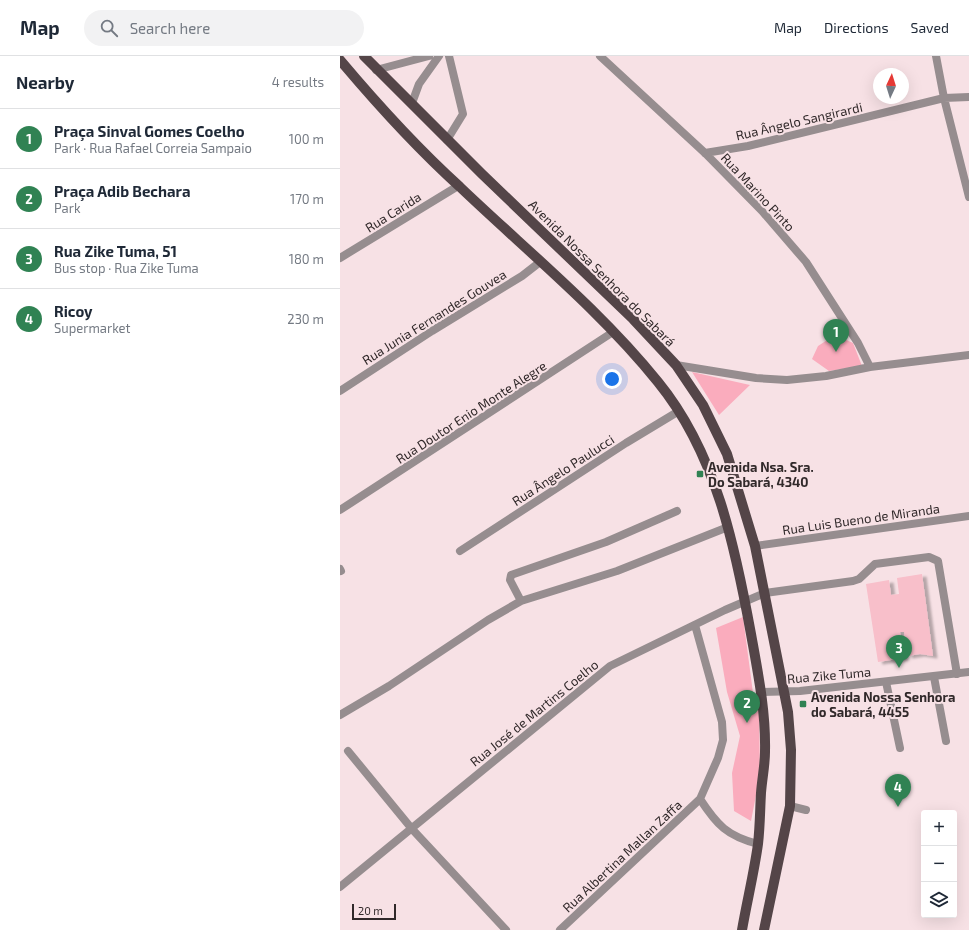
<!DOCTYPE html>
<meta charset="utf-8">
<style>
:root{--surface:#fff;--page:#f2f2f3;--text:#1f2937;--muted:#747a83;--line:#e0e1e3;--accent:#308253}
body{margin:0;font-family:"Exo 2",sans-serif;background:var(--page);color:var(--text)}
.controls{position:absolute;right:12px;bottom:12px;display:grid;overflow:hidden;border-radius:4px;box-shadow:0 4px 16px #0002}
.controls button{width:36px;height:36px;display:grid;place-items:center;padding:0;border:0;border-bottom:1px solid var(--line);background:var(--surface);color:var(--text);font:20px sans-serif}
.compass{position:absolute;left:533px;top:12px;width:36px;height:36px;border-radius:50%;background:var(--surface);box-shadow:0 4px 16px #0002;rotate:4deg}
.scale{position:absolute;left:12px;bottom:10px;width:44px;box-sizing:border-box;padding-left:4px;border:2px solid #31292a;border-top:0;font-size:11px;line-height:14px;white-space:nowrap;color:#31292a;-webkit-text-stroke:3px #f7e1e5;paint-order:stroke}
.you{position:absolute;left:272px;top:323px;width:14px;height:14px;margin:-10px;border:3px solid #fff;border-radius:50%;background:#1a73e8;box-shadow:0 0 0 6px #1a73e833}
.badge{display:grid;place-items:center;width:26px;height:26px;border-radius:50%;background:var(--accent);color:#fff;font-size:13px;font-weight:700}
.pin{position:absolute;translate:-50% -33px;filter:drop-shadow(0 1px 2px #0008)}
.pin::after{content:'';position:absolute;top:21px;width:14px;height:12px;background:inherit;clip-path:polygon(0 0,100% 0,50% 100%)}
.list{margin:0;padding:0;list-style:none}
h2{display:flex;justify-content:space-between;align-items:center;height:52px;margin:0;padding:0 16px;font-size:17px}
h2 small{font-size:13px;font-weight:400;color:var(--muted)}
.list li{display:grid;grid-template-columns:26px 1fr auto;gap:12px;align-items:center;box-sizing:border-box;height:60px;padding:0 16px;border-top:1px solid var(--line)}
.list b{display:block;font-size:15px;white-space:nowrap}
.list p{margin:0;font-size:13px;white-space:nowrap;color:var(--muted)}
.list em{font-size:13px;font-style:normal;color:var(--muted)}
.icon{flex:none;width:22px;height:22px;fill:none;stroke:currentColor;stroke-width:2;stroke-linecap:round;stroke-linejoin:round}
.map{position:relative;flex:none;width:629px;height:874px;overflow:hidden}
header{display:flex;align-items:center;gap:24px;box-sizing:border-box;height:56px;padding:0 20px;background:var(--surface);border-bottom:1px solid var(--line)}
header strong{font-size:19px}
nav{display:flex;gap:22px;margin-inline-start:auto;font-size:14px}
.search{width:280px;height:36px;background:var(--page);display:flex;align-items:center;gap:10px;box-sizing:border-box;padding:0 14px;border-radius:22px;color:var(--muted);font-size:15px}
main{display:flex}
aside{flex:1;background:var(--surface)}
.map>svg:first-child{display:block}
</style>
<header>
<strong>Map</strong>
<div class="search"><svg class="icon" aria-label="search" viewBox="0 0 24 24"><circle cx="10" cy="10" r="6"/><path d="M15 15l6 6"/></svg>Search here</div>
<nav><a>Map</a><a>Directions</a><a>Saved</a></nav>
</header>
<main>
<aside>
<h2>Nearby<small>4 results</small></h2>
<ul class="list">
<li><span class="badge">1</span><div><b>Praça Sinval Gomes Coelho</b><p>Park · Rua Rafael Correia Sampaio</p></div><em>100 m</em></li>
<li><span class="badge">2</span><div><b>Praça Adib Bechara</b><p>Park</p></div><em>170 m</em></li>
<li><span class="badge">3</span><div><b>Rua Zike Tuma, 51</b><p>Bus stop · Rua Zike Tuma</p></div><em>180 m</em></li>
<li><span class="badge">4</span><div><b>Ricoy</b><p>Supermarket</p></div><em>230 m</em></li>
</ul>
</aside>
<div class="map">
<svg width="629" height="874" viewBox="0 0 629 874">
<defs>
<filter id="shadow"><feDropShadow dx="4.5" dy="2.5" stdDeviation="1" flood-color="#0004"/></filter>
</defs>
<rect width="100%" height="100%" fill="#f7e1e5"/>
<!-- green -->
<path fill="#faacbd" d="M495,279L513,287L522,310L489,315L472,303L478,290Z
M352,316L410,329L379,359Z
M403,561L413,637L419,656L420,719L411,765L394,755L392,717L400,680L387,636L376,572Z"/>
<!-- building -->
<path fill="#f8bfca" filter="url(#shadow)" d="M582,518L593,600L580,598L568,600L564,576H560L564,602L538,606L526,528L549,524L551,539L559,538L557,522Z"/>
<g fill="none" stroke-linecap="round" stroke-linejoin="round">
<!-- service -->
<path stroke="#968d8f" stroke-width="8" d="M107,84L123,58L109,0
M425,537L513,525L519,523L535,508L589,501L598,505L617,618
M181,545L170,524L171,519L266,486L337,455
M594,621L606,685
M546,626L560,692
M0,659L49,630L148,564L181,545L277,515L388,471
M450,750L466,754"/>
<!-- minor -->
<path stroke="#968d8f" stroke-width="8" d="M260,0L365,97L422,155L466,206L518,287L530,311
M596,0L604,42L629,141
M36,14L89,0
M72,47L79,28L99,0
M365,97L408,90L604,42L629,41
M0,202L118,130
M336,309L416,322L447,324L486,320L530,311L629,299
M0,335L92,275L182,220L200,206
M0,454L273,276
M415,490L629,460
M120,495L286,387L339,355
M0,513L1,515
M8,695L72,773L166,874
M360,743C377,769 387,780 418,788
M0,831L270,610L385,554L425,537
M220,874L360,743L378,702L383,684L382,666L355,569"/>
<!-- tertiary -->
<path stroke="#968d8f" stroke-width="8" d="M422,636L460,635L629,616"/>
<!-- primary -->
<path stroke="#544548" stroke-width="10" d="M24,0L142,118L293,263L336,309L363,349L387,398L415,490L448,656L451,694L450,750L424,874
M0,4C37,48 77,92 120,131C187,195 260,254 318,326C376,397 395,490 411,578C418,617 426,656 425,696C425,709 422,723 421,737C420,754 420,771 418,788C414,817 407,845 402,874"/>
</g>
<!-- markers -->
<g fill="#308253" stroke="#f7e1e5" stroke-width="1.5">
<rect x="356" y="414" width="8" height="8" rx="2"/>
<rect x="459" y="644" width="8" height="8" rx="2"/>
</g>
<g text-anchor="middle" stroke-width="4" stroke-linejoin="round" paint-order="stroke">
<!-- street labels -->
<g font-size="13" fill="#31292a" stroke="#f7e1e5">
<text transform="translate(459 65) rotate(-13)" y="5">Rua Ângelo Sangirardi</text>
<text transform="translate(418 136) rotate(47)" y="5">Rua Marino Pinto</text>
<text transform="translate(53 156) rotate(-32)" y="5">Rua Carida</text>
<text transform="translate(262 217) rotate(45)" y="5">Avenida Nossa Senhora do Sabará</text>
<text transform="translate(94 261) rotate(-32)" y="5">Rua Junia Fernandes Gouvea</text>
<text transform="translate(131 356) rotate(-33)" y="5">Rua Doutor Enio Monte Alegre</text>
<text transform="translate(223 414) rotate(-33)" y="5">Rua Ângelo Paulucci</text>
<text transform="translate(521 463) rotate(-8)" y="5">Rua Luis Bueno de Miranda</text>
<text transform="translate(489 619) rotate(-5)" y="5">Rua Zike Tuma</text>
<text transform="translate(194 657) rotate(-39)" y="5">Rua José de Martins Coelho</text>
<text transform="translate(282 800) rotate(-43)" y="5">Rua Albertina Mallan Zaffa</text>
</g>
<!-- poi labels -->
<g font-size="13" font-weight="bold" fill="#31292a" stroke="#f7e1e5" text-anchor="start">
<text x="368" y="416">Avenida Nsa. Sra.<tspan x="368" dy="15">Do Sabará, 4340</tspan></text>
<text x="471" y="646">Avenida Nossa Senhora<tspan x="471" dy="15">do Sabará, 4455</tspan></text>
</g>
</g>
</svg>
<div class="controls">
<button>+</button>
<button>−</button>
<button><svg class="icon" aria-label="layers" viewBox="0 0 24 24"><path d="M12 4l9 5-9 5-9-5zM3 14l9 5 9-5"/></svg></button>
</div>
<svg class="compass" viewBox="-18 -18 36 36"><path d="M0-13l5 13h-10z" fill="#e53935"/><path d="M0 13l5-13h-10z" fill="#747a83"/></svg>
<div class="scale">20 m</div>
<div class="you"></div>
<div class="pin badge" style="left:496px;top:296px">1</div>
<div class="pin badge" style="left:407px;top:667px">2</div>
<div class="pin badge" style="left:559px;top:612px">3</div>
<div class="pin badge" style="left:558px;top:751px">4</div>
</div>
</main>
